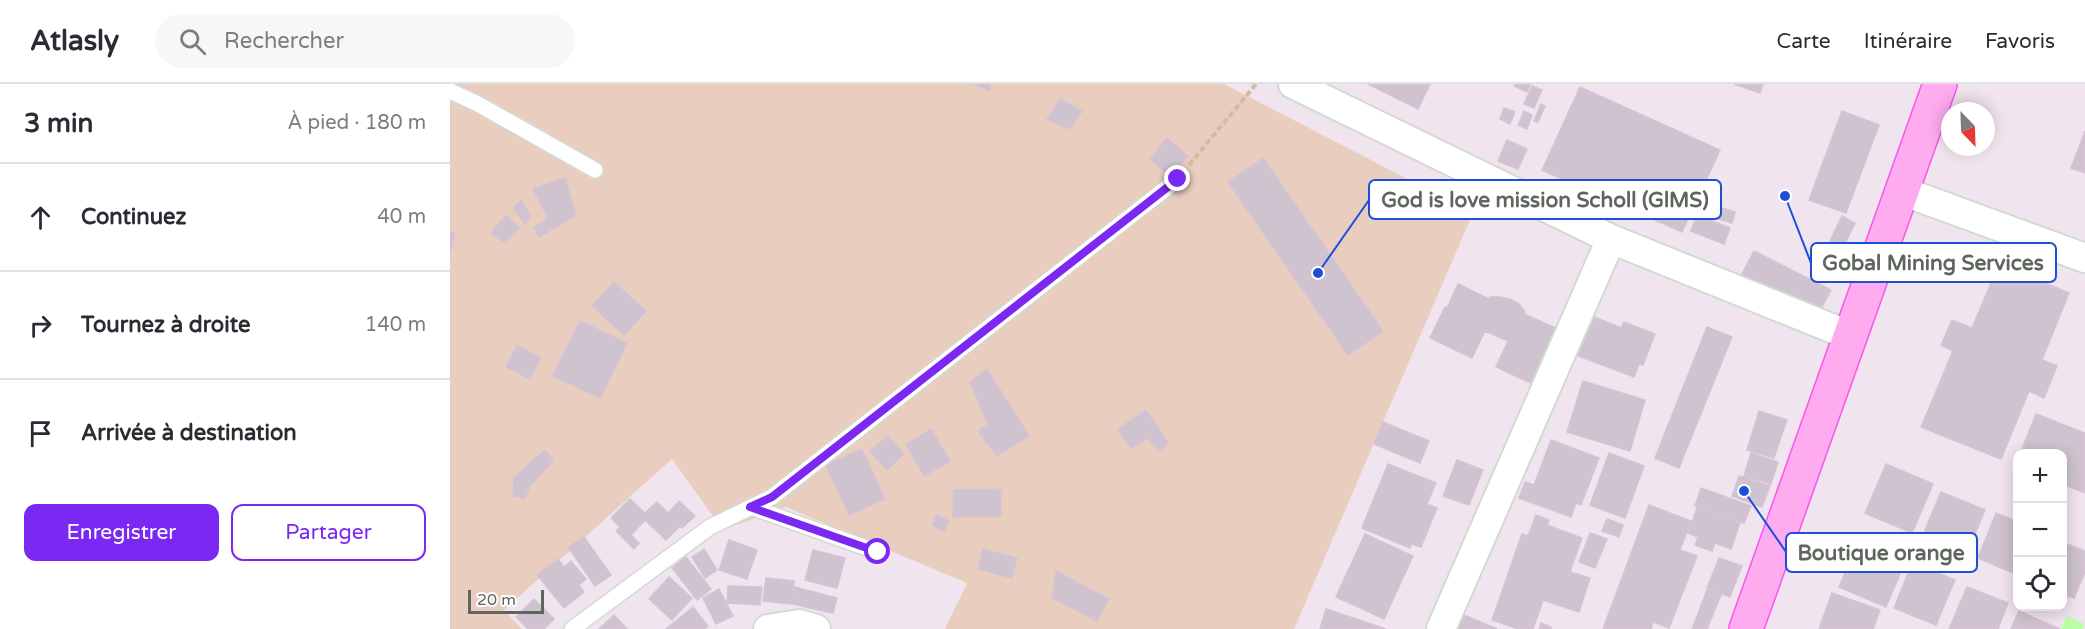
<!DOCTYPE html>
<html lang="fr">
<meta charset="utf-8">
<style>
:root{--surface:#fff;--page:#f7f7f7;--text:#2b2b33;--muted:#7c7c81;--line:#e1e1e2;--accent:#7c28f3}
body{margin:0;font-family:"Varela Round",sans-serif;background:var(--page);color:var(--text)}
.controls{position:absolute;right:18px;bottom:18px;display:grid;overflow:hidden;border-radius:12px;box-shadow:0 3px 15px #0003}
.controls button{width:54px;height:54px;display:grid;place-items:center;padding:0;border:0;border-bottom:2px solid var(--line);background:var(--surface);color:var(--text);font:30px sans-serif}
.compass{position:absolute;left:1491px;top:18px;width:54px;height:54px;border-radius:50%;background:var(--surface);box-shadow:0 3px 15px #0003;rotate:157deg}
.scale{position:absolute;left:18px;bottom:15px;width:76px;box-sizing:border-box;padding-left:6px;border:3px solid #5e665d;border-top:0;font-size:16px;line-height:21px;white-space:nowrap;color:#5e665d;-webkit-text-stroke:4px #fff;paint-order:stroke}
.stop{position:absolute;width:18px;height:18px;margin:-14px;border:4px solid #7c28f3;border-radius:50%;background:#fff}
.stop.end{background:#7c28f3;border-color:#fff;box-shadow:0 2px 6px #0008}
.list{margin:0;padding:0;list-style:none}
h2{display:flex;justify-content:space-between;align-items:center;height:78px;margin:0;padding:0 24px;font-size:26px}
h2 small{font-size:20px;font-weight:400;color:var(--muted)}
.list li{display:grid;grid-template-columns:39px 1fr auto;gap:18px;align-items:center;box-sizing:border-box;height:108px;padding:0 24px;border-top:2px solid var(--line)}
.list b{display:block;font-size:22px;white-space:nowrap}
.list em{font-size:20px;font-style:normal;color:var(--muted)}
.actions{display:flex;gap:12px;padding:18px 24px}
.actions a{flex:1;padding:14px 0;border:2px solid var(--accent);border-radius:12px;text-align:center;font-size:21px;color:var(--accent)}
.actions .main{background:var(--accent);color:#fff}
.icon{flex:none;width:33px;height:33px;fill:none;stroke:currentColor;stroke-width:2;stroke-linecap:round;stroke-linejoin:round}
.map{position:relative;flex:none;width:1635px;height:545px;overflow:hidden}
header{display:flex;align-items:center;gap:36px;box-sizing:border-box;height:84px;padding:0 30px;background:var(--surface);border-bottom:2px solid var(--line)}
header strong{font-size:28px}
nav{display:flex;gap:33px;margin-inline-start:auto;font-size:21px}
.search{width:420px;height:54px;background:var(--page);display:flex;align-items:center;gap:15px;box-sizing:border-box;padding:0 21px;border-radius:33px;color:var(--muted);font-size:22px}
main{display:flex}
aside{flex:1;background:var(--surface)}
.map>svg:first-child{display:block}
</style>
<header>
<strong>Atlasly</strong>
<div class="search"><svg class="icon" aria-label="search" viewBox="0 0 24 24"><circle cx="10" cy="10" r="6"/><path d="M15 15l6 6"/></svg>Rechercher</div>
<nav><a>Carte</a><a>Itinéraire</a><a>Favoris</a></nav>
</header>
<main>
<aside>
<h2>3 min<small>À pied · 180 m</small></h2>
<ul class="list">
<li><svg class="icon" aria-label="ahead" viewBox="0 0 24 24"><path d="M12 20V5M6 11l6-6 6 6"/></svg><div><b>Continuez</b></div><em>40 m</em></li>
<li><svg class="icon" aria-label="right" viewBox="0 0 24 24"><path d="M7 20v-9h11M14 6l5 5-5 5"/></svg><div><b>Tournez à droite</b></div><em>140 m</em></li>
<li><svg class="icon" aria-label="arrive" viewBox="0 0 24 24"><path d="M6 21V4h12l-3 4 3 4H6"/></svg><div><b>Arrivée à destination</b></div></li>
</ul>
<div class="actions"><a class="main">Enregistrer</a><a>Partager</a></div>
</aside>
<div class="map">
<svg width="1635" height="545" viewBox="0 0 1635 545">
<rect width="100%" height="100%" fill="#f0e5ef"/>
<!-- green -->
<path fill="#e9cec0" d="M0,0H774L1023,129L844,545H495L517,499L336,423L273,446L222,375L54,526L72,545H0Z"/>
<!-- water -->
<path fill="#baffa6" d="M1617,532L1635,540L1632,545H1611Z"/>
<!-- building -->
<path fill="#cec3ce" stroke="#d5c3d5" stroke-width="1.5" d="M524,0H541L539,7Z
M918,0H980L968,25Z
M1065,0H1078L1080,1L1077,8L1064,2Z
M1284,0H1313L1310,9Z
M1082,2L1092,6L1084,24L1074,20Z
M1130,3L1270,66L1232,148L1092,86Z
M610,15L632,27L620,45L597,35Z
M1091,20L1095,22L1088,38L1084,37Z
M1054,24L1065,28L1060,40L1050,35Z
M1074,27L1082,31L1077,45L1068,41Z
M1392,27L1429,41L1396,129L1359,116Z
M1635,47V89L1621,84Z
M717,54L738,72L721,93L700,75Z
M1057,56L1077,65L1068,85L1048,77Z
M813,74L933,247L898,271L778,98Z
M115,94L126,131L89,153L84,144L98,134L83,105Z
M71,117L81,132L75,140L63,124Z
M1252,118L1285,128L1282,139L1248,129Z
M56,131L69,144L54,158L41,149Z
M1247,131L1280,144L1274,160L1241,147Z
M1392,132L1405,139L1393,164L1380,157Z
M0,148L5,149L0,169Z
M1304,167L1381,206L1367,232L1291,192Z
M1549,180L1619,209L1592,276L1607,282L1594,314L1579,307L1551,375L1471,343L1503,267L1491,261L1502,236L1522,244Z
M164,198L196,227L174,251L142,222Z
M1008,200L1039,215L1040,213H1050L1060,215L1069,220L1075,228L1074,230L1108,245L1085,301L1046,283L1058,257L1035,247L1022,274L980,254L995,223L997,224Z
M1142,232L1171,244L1174,238L1205,250L1193,281L1189,280L1184,293L1126,271Z
M130,237L177,259L150,314L103,292Z
M1257,243L1282,253L1229,384L1205,374Z
M67,261L91,274L80,295L56,283Z
M537,285L579,352L547,372L528,347L538,340L520,298Z
M1133,297L1195,316L1180,367L1117,348Z
M696,326L718,358L711,367L697,354L682,364L667,346Z
M1309,327L1337,336L1324,374L1297,366Z
M1586,330L1635,349V409L1612,400V370H1570Z
M933,338L979,357L970,379L924,360Z
M481,345L500,377L474,392L456,360Z
M438,352L454,370L437,386L420,367Z
M1101,356L1149,374L1131,421L1126,419L1121,433L1069,414L1075,398L1084,401Z
M412,365L435,415L399,431L376,381Z
M95,366L103,377L80,402L75,414L63,412L64,393Z
M1159,369L1194,382L1175,434L1140,421Z
M1301,369L1328,378L1321,400L1294,392Z
M1007,376L1033,386L1019,421L993,412Z
M938,380L986,399L977,420L987,424L971,463L961,460L960,464L912,444Z
M1436,380L1483,400L1462,449L1415,429Z
M1289,392L1320,402L1312,423L1282,412Z
M1251,404L1301,422L1294,439L1245,422Z
M551,405V432L503,433V406Z
M1491,408L1535,426L1517,469L1473,451Z
M180,415L195,429L207,418L218,429L229,417L245,432L232,444L230,442L216,456L195,436L181,451L189,459L184,465L166,447L170,443L161,434Z
M1199,421L1241,437L1230,466L1247,472L1219,544L1203,538L1201,545H1153Z
M1247,424L1290,439L1281,465L1265,459L1262,467L1245,461L1248,453L1238,449Z
M1546,429L1568,438V491L1528,474Z
M487,431L499,437L494,447L482,441Z
M1086,431L1099,436L1097,441L1132,454L1120,488L1140,494L1129,528L1093,516L1083,545H1068L1042,536L1072,450L1078,452Z
M1157,435L1173,441L1169,453L1152,447Z
M1140,449L1157,455L1145,484L1129,478Z
M915,450L963,472L934,535L886,513Z
M134,453L161,491L145,502L118,463Z
M279,456L307,466L297,495L269,486Z
M1409,456L1456,476L1436,523L1389,503Z
M1612,458L1635,467V488L1624,514L1612,510Z
M254,465L267,486L255,494L242,473Z
M533,465L567,474L562,494L528,485Z
M363,466L395,474L387,504L355,496Z
M236,473L261,505L247,516L222,484Z
M1269,474L1292,482L1280,513L1257,504Z
M108,475L114,483L121,477L136,495L129,501L134,508L114,524L87,491Z
M1462,479L1505,496L1486,541L1444,524Z
M606,487L659,515L647,537L602,514Z
M219,493L242,514L222,536L199,515Z
M316,494L344,497L341,520L313,517Z
M278,502L312,503L310,521L277,519Z
M345,503L387,514L383,529L342,520Z
M1517,503L1558,519L1548,545H1499Z
M269,505L283,532L266,540L253,514Z
M1257,506L1271,511L1257,545H1242Z
M1382,509L1430,526L1423,545H1369Z
M84,515L104,535L94,545H78L66,533Z
M243,523L258,542L254,545H216Z
M876,525L936,545H870Z
M1569,527L1610,545H1561Z
M1009,529L1047,545H1002Z
M164,531L177,545H149Z
M1091,539L1101,543V545H1089Z"/>
<g fill="none" stroke-linecap="round" stroke-linejoin="round">
<defs>
<path id="lane" d="M0,7L28,20L145,86
M301,423L428,468
M122,545L260,443L322,413L728,95"/>
<path id="street" d="M843,0L1161,155L1401,252
M1452,107L1635,174
M318,545L349,540L366,545
M991,545L1161,155"/>
<path id="primary" d="M1296,545L1490,0"/>
</defs>
<!-- lane casing -->
<use href="#lane" stroke="#d3dad3" stroke-width="18"/>
<!-- street casing -->
<use href="#street" stroke="#d3dad3" stroke-width="32"/>
<!-- primary casing -->
<use href="#primary" stroke="#f955f0" stroke-width="36"/>
<!-- path -->
<path stroke="#d1bd9d" stroke-width="4" stroke-dasharray="6 3" stroke-linecap="butt" d="M739,81L806,0"/>
<!-- lane -->
<use href="#lane" stroke="#fff" stroke-width="15"/>
<!-- street -->
<use href="#street" stroke="#fff" stroke-width="28"/>
<!-- primary -->
<use href="#primary" stroke="#ffabf0" stroke-width="33"/>
</g>
<g fill="none" stroke-linecap="round" stroke-linejoin="round">
<!-- route -->
<path stroke="#7c28f3" stroke-width="8" d="M428,468L300,423L322,413L728,95"/>
</g>
<!-- callouts -->
<path fill="none" stroke="#1d4ed8" stroke-width="2" d="M868 189L919 116M1335 112L1361 179M1294 407L1336 468"/>
<g fill="#1d4ed8" stroke="#fff" stroke-width="2">
<circle cx="868" cy="189" r="6"/>
<circle cx="1335" cy="112" r="6"/>
<circle cx="1294" cy="407" r="6"/>
</g>
<g fill="#fff" stroke="#1d4ed8" stroke-width="2">
<rect x="919" y="96" width="352" height="39" rx="6"/>
<rect x="1361" y="159" width="245" height="39" rx="6"/>
<rect x="1336" y="449" width="191" height="39" rx="6"/>
</g>
<g font-size="21" text-anchor="middle" font-weight="bold" fill="#5e665d">
<text x="1095" y="123">God is love mission Scholl (GlMS)</text>
<text x="1483" y="186">Gobal Mining Services</text>
<text x="1431" y="476">Boutique orange</text>
</g>
</svg>
<div class="controls">
<button>+</button>
<button>−</button>
<button><svg class="icon" aria-label="locate" viewBox="0 0 24 24"><circle cx="12" cy="12" r="6"/><path d="M12 2v4M12 18v4M2 12h4M18 12h4"/></svg></button>
</div>
<svg class="compass" viewBox="-18 -18 36 36"><path d="M0-13l5 13h-10z" fill="#e53935"/><path d="M0 13l5-13h-10z" fill="#7c7c81"/></svg>
<div class="scale">20 m</div>
<div class="stop" style="left:428px;top:468px"></div>
<div class="stop end" style="left:728px;top:95px"></div>
</div>
</main>
